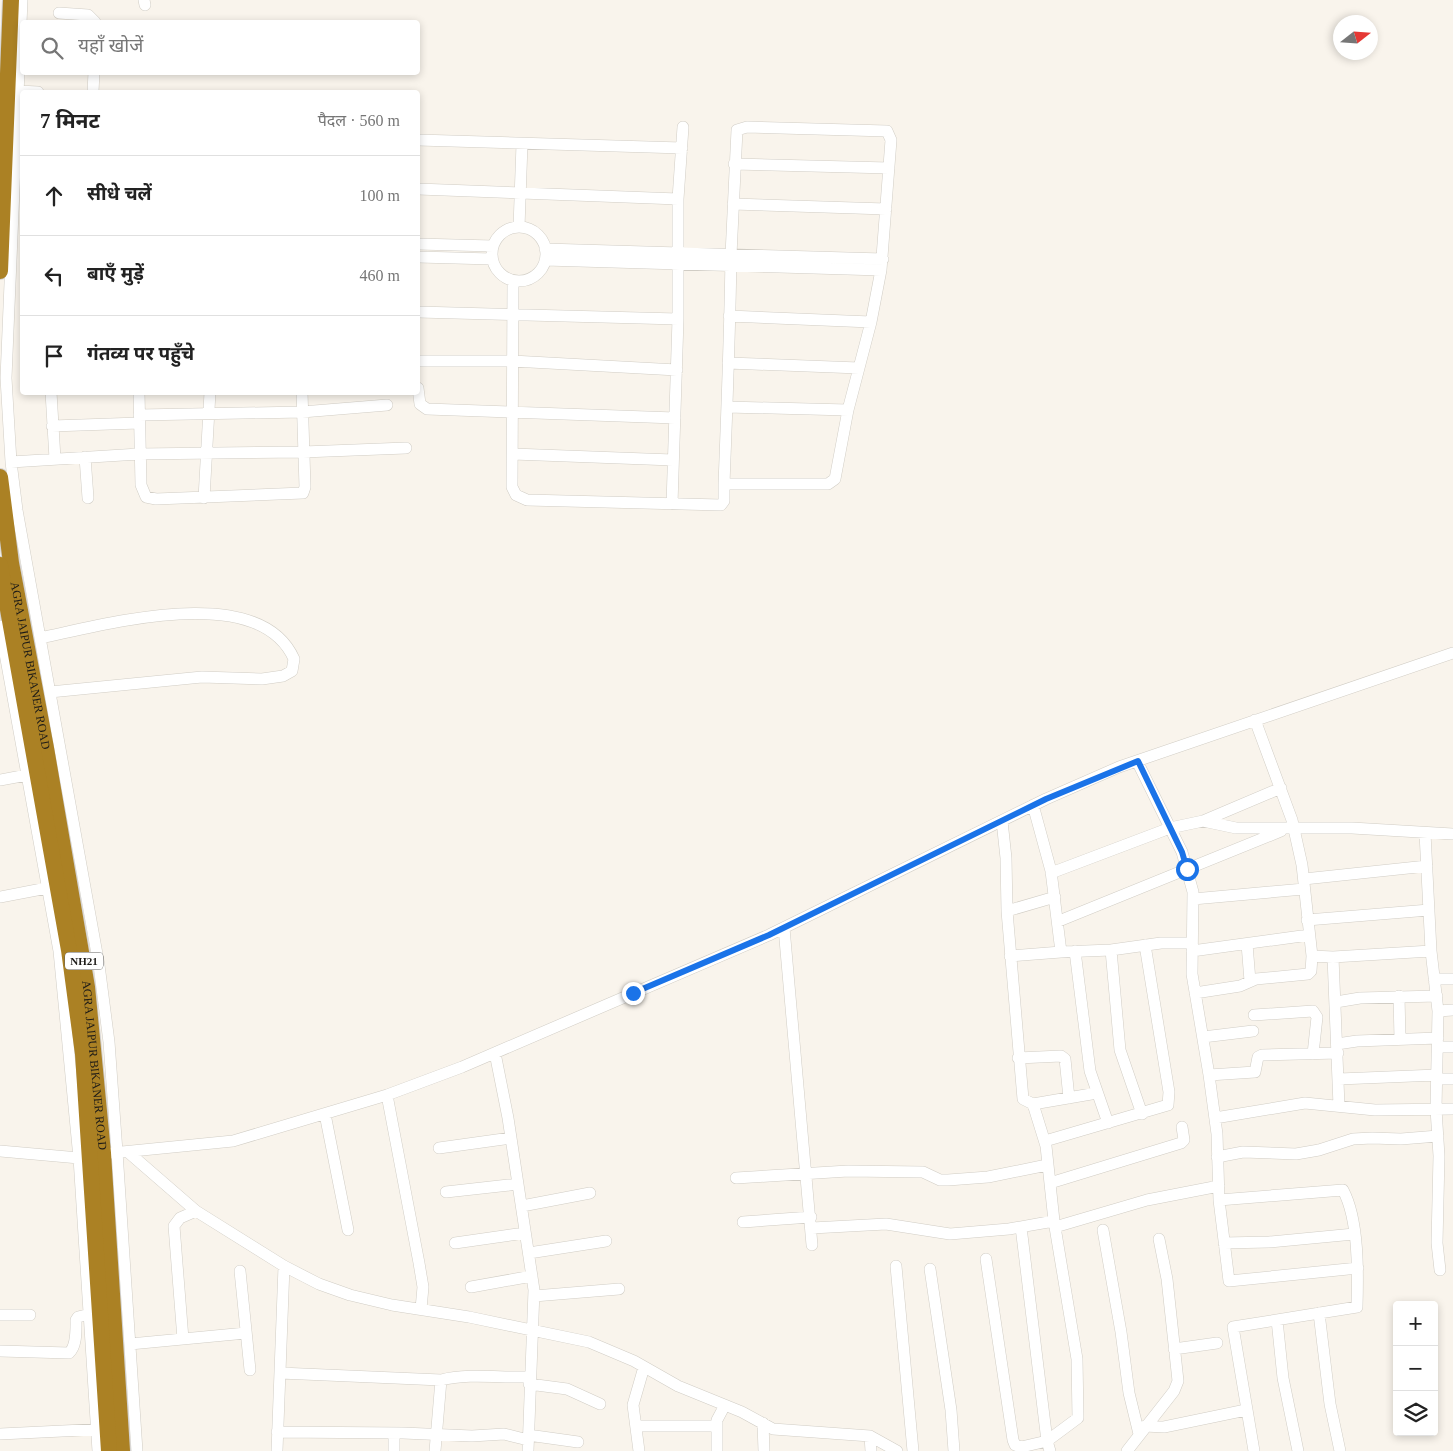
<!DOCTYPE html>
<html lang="hi">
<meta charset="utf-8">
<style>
:root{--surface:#fff;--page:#f6f6f6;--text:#222;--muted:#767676;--line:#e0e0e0}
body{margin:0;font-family:"Times New Roman","Noto Sans Devanagari",serif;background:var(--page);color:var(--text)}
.controls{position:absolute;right:15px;bottom:15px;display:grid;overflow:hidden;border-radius:5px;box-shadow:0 2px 8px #0003}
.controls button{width:45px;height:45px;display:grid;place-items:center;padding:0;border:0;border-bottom:1px solid var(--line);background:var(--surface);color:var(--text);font:25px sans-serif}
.compass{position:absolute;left:1333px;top:15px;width:45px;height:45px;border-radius:50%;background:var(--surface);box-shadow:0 2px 8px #0003;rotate:73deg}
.stop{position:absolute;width:15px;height:15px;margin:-11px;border:4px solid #1a73e8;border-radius:50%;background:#fff}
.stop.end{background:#1a73e8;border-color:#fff;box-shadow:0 1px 5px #0008}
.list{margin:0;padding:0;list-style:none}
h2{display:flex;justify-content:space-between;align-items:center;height:65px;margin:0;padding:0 20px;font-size:21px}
h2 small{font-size:16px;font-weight:400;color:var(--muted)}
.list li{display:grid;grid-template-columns:32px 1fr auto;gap:15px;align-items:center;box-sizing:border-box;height:80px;padding:0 20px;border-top:1px solid var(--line)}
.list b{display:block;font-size:19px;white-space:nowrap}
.list em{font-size:16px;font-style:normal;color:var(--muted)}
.icon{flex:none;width:28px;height:28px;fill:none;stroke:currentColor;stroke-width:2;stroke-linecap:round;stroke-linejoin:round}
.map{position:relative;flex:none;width:1453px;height:1451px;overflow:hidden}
.search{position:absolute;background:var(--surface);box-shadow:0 2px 8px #0003;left:20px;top:20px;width:400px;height:55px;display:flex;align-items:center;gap:12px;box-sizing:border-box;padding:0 18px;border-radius:5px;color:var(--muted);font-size:19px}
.panel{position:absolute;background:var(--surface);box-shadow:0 2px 8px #0003;left:20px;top:90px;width:400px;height:305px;border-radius:5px}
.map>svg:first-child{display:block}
</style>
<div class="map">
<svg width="1453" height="1451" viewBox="0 0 1453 1451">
<rect width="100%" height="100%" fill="#f9f4ec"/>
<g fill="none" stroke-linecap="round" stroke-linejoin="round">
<defs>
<path id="minor" d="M22,0L6,378L11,462L17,510L99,965L109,1042L117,1152L137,1451
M144,0L145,5
M59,13L88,15L95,22
M18,91L38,92
M93,92L94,72
M418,140L682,148
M734,164L889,168
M418,189L678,199
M733,204L886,209
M492 254a27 27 0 1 1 54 0a27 27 0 1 1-54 0Z
M519,227L522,144
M418,244L493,246
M545,249L883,259
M418,257L492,259
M545,260L881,270
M513,281L512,487L516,495L527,500L721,505L724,501V484C727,408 730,331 731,255L737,130L747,127L887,131L891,140L881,270L871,322L848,410L835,479L828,484H724
M418,312L678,319
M729,316L871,322
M418,361H512L677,370
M728,363L859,368
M418,388L420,404L427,409L675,418
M51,392L55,459
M139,392L141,485L146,497L156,499L303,493L305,487L302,392
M727,407L848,410
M139,415L302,412L387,405
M52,426L139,423
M513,454L673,460
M85,457L88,498
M11,462L139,454L303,452L406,448
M204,498L210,392
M672,504L678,319V199L683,127
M0,626L59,951L79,1158L98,1451
M40,638C104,625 259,580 294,659L292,671L283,676L262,679L202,677L50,692
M1255,720L1292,820L1302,865L1312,956L1333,957L1431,951L1438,1011L1453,1010
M1137,761L1182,852L1193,892L1192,974L1209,1075L1217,1134L1219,1200L1229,1281L1358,1268
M0,780L27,775
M1033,805L1051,871L1061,952L1111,950L1161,943H1192
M1002,821L1006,858L1007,911L1023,1099L1033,1104L1046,1146L1054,1221L1077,1359L1078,1418L1047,1441L1050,1451
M1203,821L1281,788
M1425,833L1431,951
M1051,873L1170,828L1203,821L1236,828H1352L1453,834
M1304,879L1427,866
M0,897L47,888
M1193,899L1304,889
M1007,911L1055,897
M1307,920L1429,910
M1059,921L1281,831
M784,928L812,1245
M1247,944L1250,981
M1111,950L1120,1050L1142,1114
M1075,951L1090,1071L1108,1123
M1192,951L1309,935
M1010,956L1061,952
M1333,957L1339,1106
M1434,979H1453
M1195,993L1240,986L1256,979L1308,974L1311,971L1312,956
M1399,996L1400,1039
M1336,1002L1360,998L1437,996
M1438,1011L1436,1109L1439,1156L1437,1243L1440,1270
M1254,1015L1313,1011L1317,1017L1313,1054
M1203,1037L1253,1031
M1337,1044L1357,1041L1438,1038
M1438,1047H1453
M495,1053L508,1118L534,1290L528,1451
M1018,1058L1061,1056L1065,1059L1069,1098
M1209,1075L1255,1072L1258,1057L1262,1055L1338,1053
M1339,1079L1437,1075
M1437,1079H1453
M387,1095L419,1263L423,1287L421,1309
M1033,1104L1097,1093
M325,1114L348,1230
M1215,1118L1305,1103L1375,1110L1453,1109
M1045,1141L1168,1105L1169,1092L1145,945
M439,1148L511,1138
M0,1151L79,1158
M128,1152L196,1211L284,1266L319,1284L350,1295L392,1305L469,1317L589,1342L634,1361L678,1386L742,1412L773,1429L870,1436L897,1451
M112,1153L233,1141L387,1095L462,1067L769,935L1046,799L1119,767L1453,653
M1217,1157L1243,1152L1296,1154L1319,1150L1353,1139L1372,1138L1401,1139L1438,1136
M736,1178L848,1171L923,1172L940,1180H948L988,1177L1047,1165
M1050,1183L1181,1143L1184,1140L1182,1127
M446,1192L518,1184
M1219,1200L1343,1190C1359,1220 1358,1273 1357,1307L1233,1327L1254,1451
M522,1206L590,1193
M743,1222L811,1217
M1055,1227L1147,1200L1219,1186
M812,1228L886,1224L950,1234L1009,1229L1054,1221
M1103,1230L1121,1332L1129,1393L1139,1434
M455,1243L525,1233
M1224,1243L1269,1242L1354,1234
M529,1253L606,1241
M986,1259L1013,1440L1015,1445L1021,1447L1047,1441L1021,1227
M896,1266L913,1451
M930,1269L951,1410L954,1451
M240,1271L250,1370
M471,1287L532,1276
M534,1296L619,1289
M1319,1313L1330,1404L1340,1451
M0,1315H30
M1277,1320L1283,1378L1298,1451
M183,1339L174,1226L180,1218L196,1211
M130,1344L246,1333
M1174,1349L1217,1343
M0,1351L69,1353C77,1346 76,1330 76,1320L78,1317L90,1314
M280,1373L441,1380
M529,1384L567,1389L600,1404
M763,1423L764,1451
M636,1426H717
M1145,1426L1164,1427L1246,1410
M277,1432L403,1433L472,1436L504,1434L528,1440
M394,1433V1451
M0,1434L104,1429
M528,1435L578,1442
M870,1436L871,1451
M277,1451L284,1266
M435,1451L441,1380C469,1373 500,1378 530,1377
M639,1451L633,1405L644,1367
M717,1451V1420L725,1405
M1127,1451L1174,1391L1178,1381L1167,1279L1159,1239"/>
<g id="highway">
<path d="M0,271L11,0"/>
<path id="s1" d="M0,477L11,563L46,748L87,987L103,1153L122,1451"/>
<path d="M0,565L69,950L83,1054L109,1451"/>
</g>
</defs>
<!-- minor casing -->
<use href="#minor" stroke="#d1cdc5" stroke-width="12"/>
<!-- highway casing -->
<use href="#highway" stroke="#d2d1d1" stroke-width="18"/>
<!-- minor -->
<use href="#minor" stroke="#fff" stroke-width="11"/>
<!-- highway -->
<use href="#highway" stroke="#ab8124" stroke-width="16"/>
</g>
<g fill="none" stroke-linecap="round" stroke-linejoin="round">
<!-- route -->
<path stroke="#1a73e8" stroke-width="6" d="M633,993L769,935L1046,799L1138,761L1182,852L1187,869"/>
</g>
<g text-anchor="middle" stroke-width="4" stroke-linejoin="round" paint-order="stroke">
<!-- shield labels -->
<rect fill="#fff" stroke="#605f5d" stroke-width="1" x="65" y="952.5" width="38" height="17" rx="4"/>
<g font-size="11" font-weight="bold" fill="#1c1a17">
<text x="84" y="965">NH21</text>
</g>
<!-- street labels -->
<g font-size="12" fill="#1c1a17" stroke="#fff">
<text dy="4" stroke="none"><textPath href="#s1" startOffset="191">AGRA JAIPUR BIKANER ROAD</textPath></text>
<text dy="4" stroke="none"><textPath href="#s1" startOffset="596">AGRA JAIPUR BIKANER ROAD</textPath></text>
</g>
</g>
</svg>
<div class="controls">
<button>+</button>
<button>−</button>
<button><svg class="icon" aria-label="layers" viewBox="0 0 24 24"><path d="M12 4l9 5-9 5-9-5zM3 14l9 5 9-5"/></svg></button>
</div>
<svg class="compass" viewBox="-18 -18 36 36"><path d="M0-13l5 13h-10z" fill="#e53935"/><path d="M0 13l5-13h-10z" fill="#767676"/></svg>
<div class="stop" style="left:1187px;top:869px"></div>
<div class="stop end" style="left:633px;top:993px"></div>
<div class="search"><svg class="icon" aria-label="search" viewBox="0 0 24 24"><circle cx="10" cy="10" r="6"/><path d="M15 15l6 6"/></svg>यहाँ खोजें</div>
<section class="panel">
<h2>7 मिनट<small>पैदल · 560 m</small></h2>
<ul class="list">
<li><svg class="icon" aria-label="ahead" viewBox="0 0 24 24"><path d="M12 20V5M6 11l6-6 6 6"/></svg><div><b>सीधे चलें</b></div><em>100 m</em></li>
<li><svg class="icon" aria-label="left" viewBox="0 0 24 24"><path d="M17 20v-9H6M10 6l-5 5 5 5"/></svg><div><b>बाएँ मुड़ें</b></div><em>460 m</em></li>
<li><svg class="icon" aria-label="arrive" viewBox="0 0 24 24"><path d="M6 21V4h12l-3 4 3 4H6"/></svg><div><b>गंतव्य पर पहुँचे</b></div></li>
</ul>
</section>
</div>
